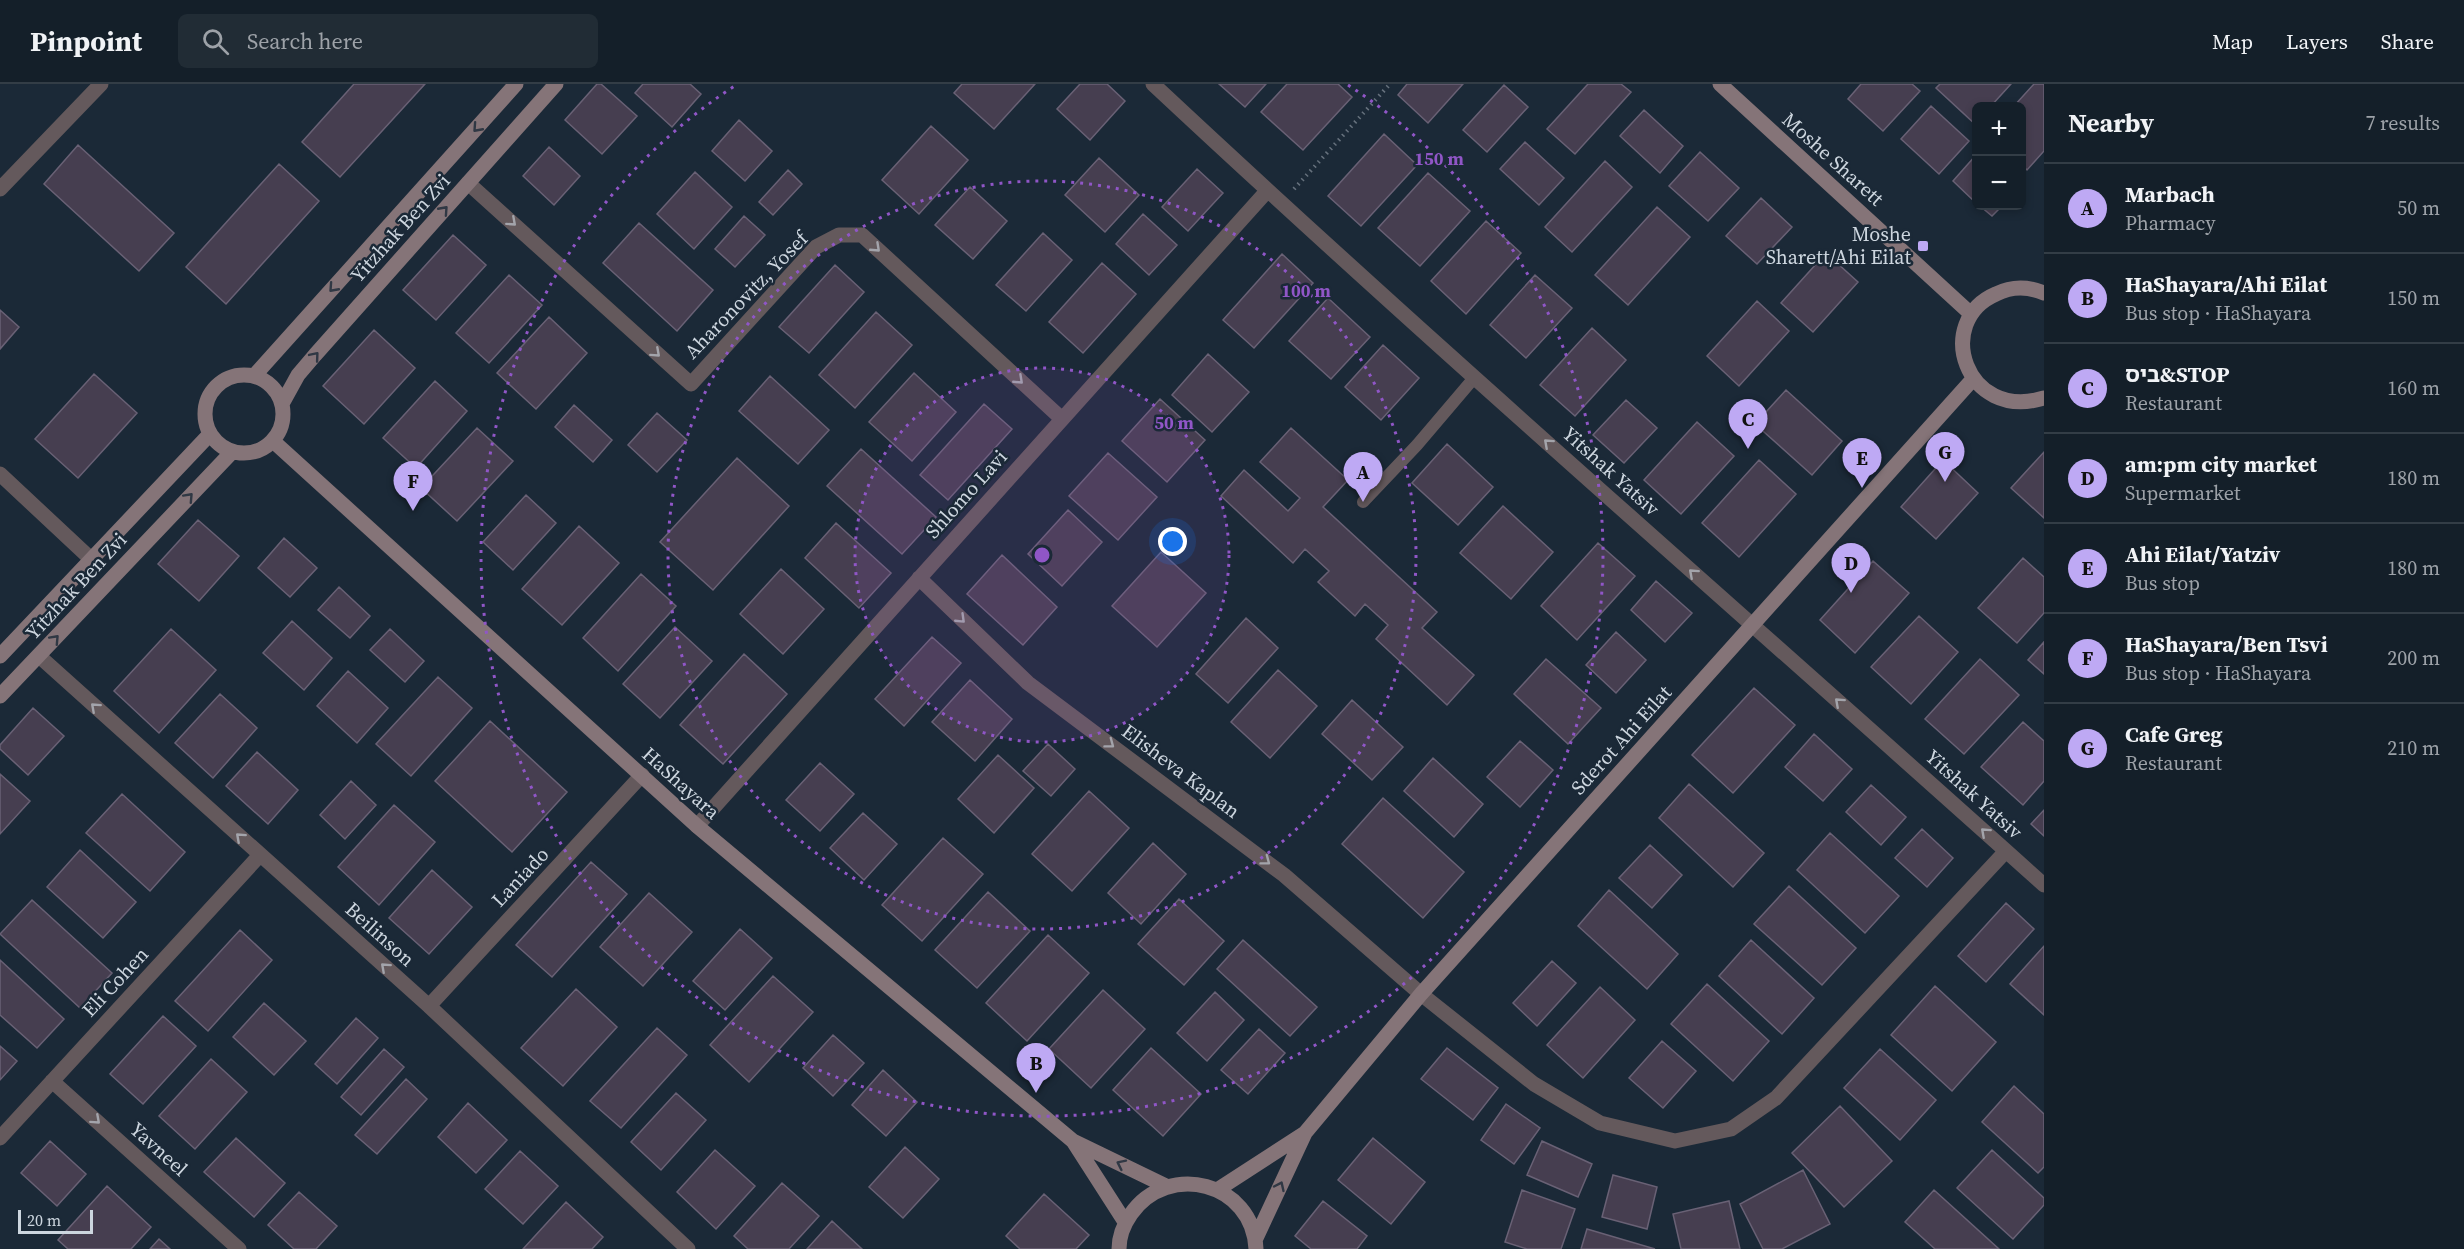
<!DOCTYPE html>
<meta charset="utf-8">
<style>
:root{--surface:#141f29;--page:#212c35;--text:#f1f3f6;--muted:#9da2a8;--line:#333d46;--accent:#bea9f4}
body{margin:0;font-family:"Source Serif 4","Noto Sans Hebrew",serif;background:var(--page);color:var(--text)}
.controls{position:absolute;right:18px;top:18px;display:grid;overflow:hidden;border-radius:9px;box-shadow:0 3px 9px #0003}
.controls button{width:54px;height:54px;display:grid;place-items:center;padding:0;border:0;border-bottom:2px solid var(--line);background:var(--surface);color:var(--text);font:30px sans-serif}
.scale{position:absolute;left:18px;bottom:15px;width:75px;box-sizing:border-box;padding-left:6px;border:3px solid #cdd6df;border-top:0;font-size:16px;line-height:21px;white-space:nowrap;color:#cdd6df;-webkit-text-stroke:4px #1b2937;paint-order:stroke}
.you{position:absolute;left:1173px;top:458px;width:21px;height:21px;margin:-15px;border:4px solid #fff;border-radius:50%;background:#1a73e8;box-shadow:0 0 0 9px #1a73e833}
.badge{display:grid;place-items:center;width:39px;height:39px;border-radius:50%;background:var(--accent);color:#111;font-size:20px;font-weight:700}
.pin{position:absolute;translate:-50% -50px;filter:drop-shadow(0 2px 3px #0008)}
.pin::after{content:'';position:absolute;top:32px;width:21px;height:18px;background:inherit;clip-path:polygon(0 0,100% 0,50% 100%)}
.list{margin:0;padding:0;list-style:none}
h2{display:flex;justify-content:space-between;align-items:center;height:78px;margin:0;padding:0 24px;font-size:26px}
h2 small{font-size:20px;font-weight:400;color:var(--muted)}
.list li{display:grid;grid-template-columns:39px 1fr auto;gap:18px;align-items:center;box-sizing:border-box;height:90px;padding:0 24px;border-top:2px solid var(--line)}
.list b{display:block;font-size:22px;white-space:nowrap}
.list p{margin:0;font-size:20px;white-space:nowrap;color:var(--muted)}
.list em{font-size:20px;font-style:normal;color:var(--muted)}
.icon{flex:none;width:33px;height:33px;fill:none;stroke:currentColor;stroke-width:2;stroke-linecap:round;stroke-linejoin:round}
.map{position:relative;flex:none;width:2044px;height:1165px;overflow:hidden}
header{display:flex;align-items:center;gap:36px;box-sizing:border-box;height:84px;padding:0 30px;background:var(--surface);border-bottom:2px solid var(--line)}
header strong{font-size:28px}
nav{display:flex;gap:33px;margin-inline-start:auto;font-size:21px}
.search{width:420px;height:54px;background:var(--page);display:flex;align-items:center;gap:15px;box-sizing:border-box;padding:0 21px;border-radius:9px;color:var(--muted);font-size:22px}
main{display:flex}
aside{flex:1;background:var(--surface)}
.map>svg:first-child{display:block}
</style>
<header>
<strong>Pinpoint</strong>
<div class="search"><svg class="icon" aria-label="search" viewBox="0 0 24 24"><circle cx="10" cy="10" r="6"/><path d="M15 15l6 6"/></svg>Search here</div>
<nav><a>Map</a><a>Layers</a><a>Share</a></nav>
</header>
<main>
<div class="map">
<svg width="2044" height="1165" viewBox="0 0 2044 1165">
<rect width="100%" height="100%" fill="#1b2937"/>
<!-- building -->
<path fill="#463e50" stroke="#696175" stroke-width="1.5" d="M354,0H425L340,93L302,58Z
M597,0H601L637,32L602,70L565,36Z
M643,0H690L701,10L672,43L635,9Z
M962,0H1035L994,45L954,9Z
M1080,0H1107L1125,17L1090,56L1057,25Z
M1219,0H1266L1245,23Z
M1287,0H1338L1352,13L1303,66L1261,28Z
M1407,0H1463L1428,39L1398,11Z
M1588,0H1621L1631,8L1575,70L1547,45Z
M1861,0H1912L1920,7L1883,47L1848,15Z
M1940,0H2011L1991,22H1976L1975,40L1936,4Z
M2034,0H2044V67L2027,86L2022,81V22H2014Z
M1504,1L1528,23L1487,68L1463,46Z
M1931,22L1969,57L1939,90L1901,55Z
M1644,26L1683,62L1660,89L1620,52Z
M739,36L772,67L745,97L712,67Z
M931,42L968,76L919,130L882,96Z
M1384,50L1417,81L1361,142L1328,112Z
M1525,58L1564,94L1539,121L1500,85Z
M78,61L174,149L139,187L44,100Z
M549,63L580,92L554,121L523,92Z
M1700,68L1739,104L1708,137L1669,102Z
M1976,71V119L1953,97Z
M1099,74L1139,111L1105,148L1065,111Z
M1605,77L1632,103L1572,168L1545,143Z
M279,80L319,117L226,220L186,183Z
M1197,85L1223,109L1188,147L1162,123Z
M788,86L802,100L773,131L759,118Z
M695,88L732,123L694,165L657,130Z
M1428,89L1470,127L1420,182L1378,144Z
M970,103L1007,137L973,175L935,141Z
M1761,114L1792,143L1757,180L1726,152Z
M1980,122H2002L1992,132Z
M1657,123L1690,153L1628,221L1595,191Z
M1143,130L1177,161L1149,191L1116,160Z
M744,132L765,151L735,183L715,165Z
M1486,137L1521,169L1466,230L1431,197Z
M639,139L713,206L677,247L603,179Z
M1043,149L1072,176L1026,227L996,201Z
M453,151L486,181L436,236L403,206Z
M1826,169L1858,198L1813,248L1781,219Z
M1282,170L1313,199L1254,264L1223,236Z
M1102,179L1136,210L1083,269L1049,238Z
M835,181L864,208L809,269L779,243Z
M509,191L542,221L489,279L456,249Z
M1535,191L1572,224L1526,274L1490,241Z
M1328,214L1370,253L1331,295L1289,257Z
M1757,217L1789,247L1739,302L1707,272Z
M0,226L19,243L0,265Z
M876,228L912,261L855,324L819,291Z
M549,233L587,269L536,325L497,289Z
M1592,244L1626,276L1575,332L1540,301Z
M374,246L415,284L364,340L323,302Z
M1383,261L1419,294L1381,336L1345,303Z
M1208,270L1249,308L1212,348L1172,311Z
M914,289L956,328L912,377L869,338Z
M94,290L137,329L78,394L35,355Z
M770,292L829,346L798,380L739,327Z
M435,297L467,327L416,384L383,354Z
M1786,306L1842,357L1812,391L1755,340Z
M1160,315L1205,356L1167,398L1122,357Z
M1626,316L1657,344L1624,379L1593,351Z
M984,320L1012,345L948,416L920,391Z
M574,321L612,356L593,378L555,343Z
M657,329L687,356L657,388L628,361Z
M1697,338L1734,372L1681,430L1644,396Z
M477,344L513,377L457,437L421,404Z
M1291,344L1348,396L1323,423L1437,528L1422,544L1474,591L1447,621L1376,555L1388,541L1365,520L1355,532L1318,498L1329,487L1305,465L1293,479L1221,412L1244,386L1288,427L1300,414L1260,378Z
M1447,360L1493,403L1458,441L1412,399Z
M861,365L936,433L902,470L827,402Z
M2044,368V434L2011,404Z
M1108,369L1157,413L1118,456L1069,412Z
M737,374L789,422L713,506L660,458Z
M1759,376L1796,410L1739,473L1702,439Z
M1943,376L1978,409L1936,455L1901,423Z
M526,411L556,439L513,486L483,458Z
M1503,422L1553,468L1511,515L1460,469Z
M1068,426L1102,458L1062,502L1028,470Z
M198,436L239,472L199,517L158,480Z
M836,439L891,489L859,524L805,474Z
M579,442L619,479L562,541L522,505Z
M284,454L317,484L290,513L258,484Z
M1598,459L1635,492L1577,556L1541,522Z
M1161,468L1206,509L1157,563L1112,522Z
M1002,471L1057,523L1023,561L967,510Z
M2023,474L2044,493V529L2017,559L1978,524Z
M1873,477L1909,509L1855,569L1820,536Z
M781,485L824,525L783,570L740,530Z
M641,490L676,522L618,587L583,554Z
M1656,497L1692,529L1665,558L1631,526Z
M339,503L370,532L350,554L318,526Z
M1919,532L1958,568L1911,620L1871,583Z
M1246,534L1278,564L1228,619L1196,590Z
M292,537L332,574L304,606L263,569Z
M675,543L712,577L660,634L623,600Z
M171,545L216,586L159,649L114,607Z
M390,545L424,577L405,598L370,566Z
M1616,548L1646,576L1616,609L1586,581Z
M932,553L961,579L904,642L875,615Z
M2044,558V590L2028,576Z
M744,570L787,610L723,680L680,641Z
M1546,575L1601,624L1568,660L1514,610Z
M1980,575L2019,611L1964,670L1925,635Z
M1278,586L1317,622L1270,674L1231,638Z
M348,587L388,624L357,659L317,622Z
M438,593L472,624L411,692L376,660Z
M970,596L1012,635L975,677L932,638Z
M1754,604L1795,641L1733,709L1692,671Z
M220,610L257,644L213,694L175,659Z
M1352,616L1403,663L1372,696L1322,650Z
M33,624L64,652L28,691L0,665V661Z
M490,637L567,708L512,768L435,697Z
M2023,638L2044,657V697L2023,721L1981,683Z
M1814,650L1852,685L1823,717L1785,683Z
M1520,657L1553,686L1520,723L1487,693Z
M1048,660L1075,685L1051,712L1023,687Z
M257,668L298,706L268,740L226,702Z
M998,671L1034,704L994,749L958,715Z
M1433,674L1483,720L1454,753L1404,707Z
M820,679L854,710L820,747L786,716Z
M0,690L30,717L0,750Z
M351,697L376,721L345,755L320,731Z
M1689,700L1764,769L1733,803L1659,734Z
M1871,701L1906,733L1881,761L1846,728Z
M1089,707L1129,744L1072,807L1032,770Z
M122,710L185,768L150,807L86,749Z
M1383,714L1464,788L1423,834L1342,760Z
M394,721L435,758L379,821L338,783Z
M2044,726V752L2031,740Z
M863,729L897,760L864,796L830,764Z
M1922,745L1953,774L1927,803L1895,774Z
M1830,749L1899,812L1865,849L1797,786Z
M943,754L983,790L922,857L882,821Z
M1153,759L1186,790L1141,840L1108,809Z
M1650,761L1682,791L1652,824L1619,794Z
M80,766L136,818L103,854L47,803Z
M591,778L627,810L552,893L516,861Z
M432,786L472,823L429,870L389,834Z
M1789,802L1856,864L1822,901L1754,840Z
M1609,806L1678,870L1647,905L1578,842Z
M988,808L1030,847L977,904L935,866Z
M649,809L692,848L643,902L600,863Z
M1179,815L1224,857L1184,901L1138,860Z
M32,816L112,889L80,924L0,850Z
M2006,819L2034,845L1986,898L1958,872Z
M740,845L772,874L725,926L693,897Z
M240,846L272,876L208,947L175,917Z
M1048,851L1089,889L1027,957L986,919Z
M1243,856L1317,923L1290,952L1217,885Z
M1751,856L1814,914L1782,950L1719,892Z
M2044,862V931L2010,900Z
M0,876L64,935L37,964L0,931Z
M1552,877L1576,899L1537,942L1513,919Z
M773,892L813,928L749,998L710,961Z
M1707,900L1769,957L1733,997L1671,940Z
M1935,902L1996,958L1952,1007L1891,951Z
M1600,903L1635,936L1583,994L1547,961Z
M576,905L617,943L563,1002L521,964Z
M1103,906L1145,945L1091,1004L1049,965Z
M1215,908L1244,936L1207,977L1177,949Z
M264,919L306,957L274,991L233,953Z
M163,932L196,962L143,1020L110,990Z
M356,934L378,954L337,1000L315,980Z
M657,944L687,971L621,1044L590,1017Z
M1259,945L1285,969L1248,1010L1221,986Z
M833,951L864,979L833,1012L803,984Z
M1662,957L1696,987L1663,1024L1629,994Z
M0,962L17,977L0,996Z
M1151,964L1201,1010L1163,1052L1113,1006Z
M1447,964L1498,1004L1473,1036L1421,995Z
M384,965L404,983L361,1031L341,1013Z
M1880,965L1936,1016L1900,1056L1844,1004Z
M211,975L247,1008L195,1065L159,1032Z
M883,986L917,1018L886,1052L852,1021Z
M406,995L427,1015L377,1070L355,1051Z
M2014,1002L2044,1030V1083L2038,1089L1982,1038Z
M676,1009L706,1036L661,1086L631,1058Z
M468,1019L507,1056L476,1089L438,1053Z
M1506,1020L1540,1044L1514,1080L1481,1056Z
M1840,1022L1892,1077L1844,1123L1792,1069Z
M236,1054L285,1099L254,1133L204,1088Z
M1373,1054L1425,1098L1391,1140L1338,1096Z
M50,1057L86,1090L57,1122L21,1089Z
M1542,1057L1592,1080L1578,1113L1527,1091Z
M905,1063L939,1095L903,1134L869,1103Z
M715,1066L755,1102L716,1145L677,1108Z
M1992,1066L2044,1114V1121L2013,1155L1957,1104Z
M520,1067L558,1102L523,1140L485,1105Z
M1803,1086L1830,1140L1782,1165H1763L1740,1120Z
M1613,1091L1657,1103L1647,1145L1602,1133Z
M782,1099L819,1132L789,1165H748L734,1152Z
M107,1102L151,1143L131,1165H68L58,1156Z
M1522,1106L1575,1125L1561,1165H1527L1505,1158Z
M1934,1106L1999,1165H1935L1905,1138Z
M299,1108L337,1142L316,1165H294L268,1141Z
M1044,1110L1089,1151L1076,1165H1020L1006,1152Z
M1323,1117L1367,1152L1357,1165H1311L1295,1152Z
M1729,1117L1740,1165H1681L1673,1130Z
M566,1118L603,1153L592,1165H523Z
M832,1137L862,1165H807Z
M1587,1145L1655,1165H1581Z
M159,1155L170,1165H150Z"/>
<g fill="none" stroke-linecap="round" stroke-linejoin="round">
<!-- path -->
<path stroke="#66717d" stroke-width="4" stroke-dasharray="1.5 4.5" stroke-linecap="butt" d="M1294,105L1390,0"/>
<!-- lane -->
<path stroke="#64595c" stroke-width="12" d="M1363,418L1417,361L1474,294"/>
<!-- street -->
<path stroke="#64595c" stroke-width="15" d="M1153,0C1445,273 1747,534 2044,801
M468,99L691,300L816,163L839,151H862L1062,335
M0,105L101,0
M0,390L92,476
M919,494L1028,599L1284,791L1421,910L1534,1000L1600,1039L1675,1057L1731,1045L1776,1014L2006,767
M39,572L429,922L688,1165
M697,742L1267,107
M429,922L642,691
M52,997L239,1165
M0,1054L260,771"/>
<!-- secondary -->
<path stroke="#857478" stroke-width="15" d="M1720,0L1971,230
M2044,209C2027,202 2012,202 1996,210C1933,237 1965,338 2044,314
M205 330a39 39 0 1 1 78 0a39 39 0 1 1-78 0Z
M254,292L516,0
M282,320L298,291L315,271L556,0
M273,357L697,742L1073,1057L1168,1103
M0,572L210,350
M0,612L232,368
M1073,1057L1125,1138
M1217,1106L1305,1049
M1256,1154L1305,1049L1421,910L1973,295
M1119,1165C1119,1153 1124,1140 1131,1130C1168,1077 1253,1098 1256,1165"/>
</g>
<!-- one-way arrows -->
<defs><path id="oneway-chevron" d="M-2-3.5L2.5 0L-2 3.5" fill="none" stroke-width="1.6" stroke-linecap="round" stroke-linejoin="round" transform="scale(1.5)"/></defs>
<g stroke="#303844">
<use href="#oneway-chevron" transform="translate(477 44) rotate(132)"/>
<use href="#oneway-chevron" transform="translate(444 126) rotate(-48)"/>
<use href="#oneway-chevron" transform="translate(333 204) rotate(132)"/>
<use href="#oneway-chevron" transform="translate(315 272) rotate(-50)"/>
<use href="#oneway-chevron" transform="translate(189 413) rotate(-47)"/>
<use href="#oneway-chevron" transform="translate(55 555) rotate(-47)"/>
<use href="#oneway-chevron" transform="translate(1121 1080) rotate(-154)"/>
<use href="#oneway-chevron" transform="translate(1280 1102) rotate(-65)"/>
</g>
<g stroke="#a3a4ab">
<use href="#oneway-chevron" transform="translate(512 138) rotate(42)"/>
<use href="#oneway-chevron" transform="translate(876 164) rotate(43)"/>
<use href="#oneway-chevron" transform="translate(656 269) rotate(42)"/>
<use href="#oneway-chevron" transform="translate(1019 296) rotate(43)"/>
<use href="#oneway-chevron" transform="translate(1548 359) rotate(-138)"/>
<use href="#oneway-chevron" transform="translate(1693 489) rotate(-138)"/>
<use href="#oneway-chevron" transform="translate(961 535) rotate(44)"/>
<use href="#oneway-chevron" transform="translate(1839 618) rotate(-138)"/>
<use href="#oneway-chevron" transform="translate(95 623) rotate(-138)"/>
<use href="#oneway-chevron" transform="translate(1110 660) rotate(37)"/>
<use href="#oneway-chevron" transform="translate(1985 748) rotate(-138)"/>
<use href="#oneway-chevron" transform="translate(240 753) rotate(-138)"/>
<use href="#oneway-chevron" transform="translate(1266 777) rotate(37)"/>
<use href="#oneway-chevron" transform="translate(385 883) rotate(-138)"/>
<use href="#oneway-chevron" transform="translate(96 1036) rotate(42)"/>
</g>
<!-- distance rings -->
<circle cx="1042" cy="471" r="187" fill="#9056c7" fill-opacity=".12"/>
<g fill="none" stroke="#9056c7" stroke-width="3" stroke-dasharray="3 6">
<circle cx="1042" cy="471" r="187"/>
<circle cx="1042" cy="471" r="374"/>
<path d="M1348 1A561 561 0 1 1 736 1"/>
</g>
<!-- markers -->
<rect fill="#bea9f4" stroke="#1b2937" stroke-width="2" x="1917" y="156" width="12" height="12" rx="3"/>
<g text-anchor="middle" stroke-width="5" stroke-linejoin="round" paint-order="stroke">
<!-- street labels -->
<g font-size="20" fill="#cdd6df" stroke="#1b2937">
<text transform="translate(1833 75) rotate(42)" y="7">Moshe Sharett</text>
<text transform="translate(400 144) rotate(-48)" y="7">Yitzhak Ben Zvi</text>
<text transform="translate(746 211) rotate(-46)" y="7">Aharonovitz, Yosef</text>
<text transform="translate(1611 387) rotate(42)" y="7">Yitshak Yatsiv</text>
<text transform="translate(966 410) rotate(-48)" y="7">Shlomo Lavi</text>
<text transform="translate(76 502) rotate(-47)" y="7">Yitzhak Ben Zvi</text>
<text transform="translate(1621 656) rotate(-48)" y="7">Sderot Ahi Eilat</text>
<text transform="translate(1181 687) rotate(37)" y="7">Elisheva Kaplan</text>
<text transform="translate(681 699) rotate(42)" y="7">HaShayara</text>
<text transform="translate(1974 710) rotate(42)" y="7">Yitshak Yatsiv</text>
<text transform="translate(520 793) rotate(-47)" y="7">Laniado</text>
<text transform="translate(380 850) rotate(42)" y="7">Beilinson</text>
<text transform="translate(115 898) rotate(-47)" y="7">Eli Cohen</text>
<text transform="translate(159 1065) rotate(42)" y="7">Yavneel</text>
</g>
<!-- poi labels -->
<g font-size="20" fill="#cdd6df" stroke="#1b2937" text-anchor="end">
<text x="1911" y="157">Moshe<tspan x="1911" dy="23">Sharett/Ahi Eilat</tspan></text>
</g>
</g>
<circle cx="1042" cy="471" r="9" fill="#9056c7" stroke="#1b2937" stroke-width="3"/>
<g font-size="18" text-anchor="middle" font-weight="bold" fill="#9056c7" stroke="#1b2937" stroke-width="5" stroke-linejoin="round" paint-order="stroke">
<text x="1439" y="81">150 m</text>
<text x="1306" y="213">100 m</text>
<text x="1174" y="345">50 m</text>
</g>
</svg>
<div class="controls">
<button>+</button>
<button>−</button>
</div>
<div class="scale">20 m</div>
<div class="you"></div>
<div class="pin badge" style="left:1363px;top:418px">A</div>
<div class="pin badge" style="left:1036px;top:1009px">B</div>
<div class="pin badge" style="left:1748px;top:365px">C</div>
<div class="pin badge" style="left:1851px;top:509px">D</div>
<div class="pin badge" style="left:1862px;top:404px">E</div>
<div class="pin badge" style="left:413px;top:427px">F</div>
<div class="pin badge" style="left:1945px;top:398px">G</div>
</div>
<aside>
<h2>Nearby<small>7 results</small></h2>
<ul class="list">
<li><span class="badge">A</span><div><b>Marbach</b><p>Pharmacy</p></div><em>50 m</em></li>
<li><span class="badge">B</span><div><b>HaShayara/Ahi Eilat</b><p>Bus stop · HaShayara</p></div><em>150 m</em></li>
<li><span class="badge">C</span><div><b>ביס&amp;STOP</b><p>Restaurant</p></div><em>160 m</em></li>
<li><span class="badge">D</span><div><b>am:pm city market</b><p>Supermarket</p></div><em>180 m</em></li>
<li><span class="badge">E</span><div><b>Ahi Eilat/Yatziv</b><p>Bus stop</p></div><em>180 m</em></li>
<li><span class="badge">F</span><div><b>HaShayara/Ben Tsvi</b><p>Bus stop · HaShayara</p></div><em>200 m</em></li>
<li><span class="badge">G</span><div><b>Cafe Greg</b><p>Restaurant</p></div><em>210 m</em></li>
</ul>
</aside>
</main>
